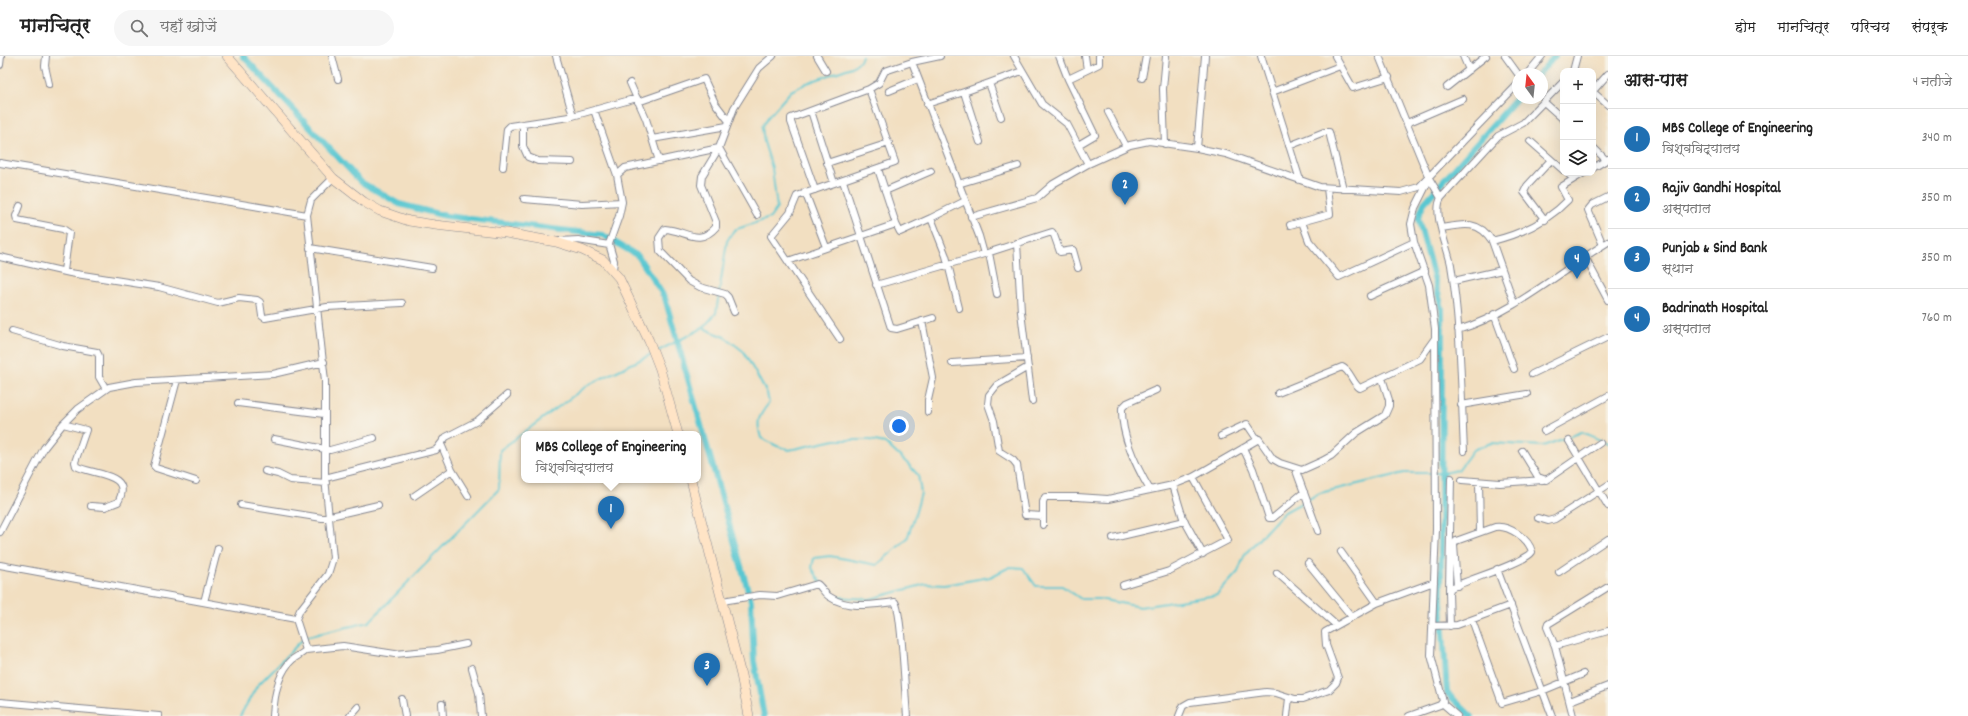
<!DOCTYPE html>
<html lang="hi">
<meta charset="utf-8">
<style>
:root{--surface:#fff;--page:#f6f6f6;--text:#222;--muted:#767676;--line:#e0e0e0;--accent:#1f6fb2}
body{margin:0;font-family:Dekko,"Playpen Sans Deva",sans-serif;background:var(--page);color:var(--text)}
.controls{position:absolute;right:12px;top:12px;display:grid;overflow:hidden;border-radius:8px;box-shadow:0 4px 16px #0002}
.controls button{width:36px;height:36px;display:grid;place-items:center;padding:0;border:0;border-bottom:1px solid var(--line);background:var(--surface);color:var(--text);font:20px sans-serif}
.compass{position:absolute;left:1512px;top:12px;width:36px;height:36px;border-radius:50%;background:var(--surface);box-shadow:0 4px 16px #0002;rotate:345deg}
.you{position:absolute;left:899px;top:370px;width:14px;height:14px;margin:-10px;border:3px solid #fff;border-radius:50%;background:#1a73e8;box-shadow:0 0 0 6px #1a73e833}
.badge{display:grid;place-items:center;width:26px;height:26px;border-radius:50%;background:var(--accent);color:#fff;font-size:13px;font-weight:700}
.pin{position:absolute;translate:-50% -33px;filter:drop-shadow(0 1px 2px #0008)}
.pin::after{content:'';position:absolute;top:21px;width:14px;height:12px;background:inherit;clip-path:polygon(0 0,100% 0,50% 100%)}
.popup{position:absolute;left:521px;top:375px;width:180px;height:52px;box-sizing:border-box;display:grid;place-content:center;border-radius:8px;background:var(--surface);filter:drop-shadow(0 1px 3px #0005);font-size:13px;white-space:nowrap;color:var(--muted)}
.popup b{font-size:15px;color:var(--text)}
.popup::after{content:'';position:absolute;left:50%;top:100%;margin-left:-8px;border:8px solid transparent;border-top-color:var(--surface)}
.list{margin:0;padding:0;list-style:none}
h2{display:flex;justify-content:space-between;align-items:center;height:52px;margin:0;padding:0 16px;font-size:17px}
h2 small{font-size:13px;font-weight:400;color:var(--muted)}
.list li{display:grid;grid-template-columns:26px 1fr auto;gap:12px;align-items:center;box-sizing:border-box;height:60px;padding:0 16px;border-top:1px solid var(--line)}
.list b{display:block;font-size:15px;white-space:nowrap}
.list p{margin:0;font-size:13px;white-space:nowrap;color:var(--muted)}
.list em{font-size:13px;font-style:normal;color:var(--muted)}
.icon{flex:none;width:22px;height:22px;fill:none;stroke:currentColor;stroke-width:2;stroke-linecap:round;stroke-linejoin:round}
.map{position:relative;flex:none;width:1608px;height:660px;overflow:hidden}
header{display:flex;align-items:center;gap:24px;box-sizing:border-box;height:56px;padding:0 20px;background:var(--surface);border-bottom:1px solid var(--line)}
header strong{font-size:19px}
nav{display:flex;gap:22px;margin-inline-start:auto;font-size:14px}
.search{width:280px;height:36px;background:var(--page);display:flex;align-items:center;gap:10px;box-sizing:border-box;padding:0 14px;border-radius:22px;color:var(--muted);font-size:15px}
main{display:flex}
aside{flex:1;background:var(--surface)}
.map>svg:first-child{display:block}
</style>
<header>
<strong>मानचित्र</strong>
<div class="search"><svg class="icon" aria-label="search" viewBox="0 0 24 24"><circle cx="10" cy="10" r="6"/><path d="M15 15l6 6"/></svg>यहाँ खोजें</div>
<nav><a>होम</a><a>मानचित्र</a><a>परिचय</a><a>संपर्क</a></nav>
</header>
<main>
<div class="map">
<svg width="1608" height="660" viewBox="0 0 1608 660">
<rect width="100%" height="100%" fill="#f7f3e8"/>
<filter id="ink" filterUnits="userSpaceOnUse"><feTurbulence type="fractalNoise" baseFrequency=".025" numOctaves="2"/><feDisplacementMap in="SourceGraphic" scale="8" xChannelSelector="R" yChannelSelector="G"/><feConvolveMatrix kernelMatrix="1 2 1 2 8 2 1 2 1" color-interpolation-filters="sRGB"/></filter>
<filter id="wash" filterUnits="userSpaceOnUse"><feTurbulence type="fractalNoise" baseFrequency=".012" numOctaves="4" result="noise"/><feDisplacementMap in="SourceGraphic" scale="16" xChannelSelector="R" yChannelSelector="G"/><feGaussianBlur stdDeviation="0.9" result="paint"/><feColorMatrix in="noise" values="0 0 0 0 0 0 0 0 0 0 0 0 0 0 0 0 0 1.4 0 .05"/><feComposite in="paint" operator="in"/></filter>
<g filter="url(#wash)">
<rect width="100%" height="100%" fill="#f2dfc1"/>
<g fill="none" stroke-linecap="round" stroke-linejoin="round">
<!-- stream -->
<path stroke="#5ac7d1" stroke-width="2" d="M703,272L725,281L743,295L767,337L769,347C758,361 756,365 761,382L777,390L789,394L835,384H870L885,387L908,408L918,419L921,437L915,459L907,483L877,509L830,500L814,502L812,512L823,530
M656,296L703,272L716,257L727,185L734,174L770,162L777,152L772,112L764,86L762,71L768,61L791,35L807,27L852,11L860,5L862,0
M835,541L870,543L926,528L944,529L990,521L1010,511L1023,512L1036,530H1062L1081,543H1099L1140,551L1217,539L1238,516L1245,498L1283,457L1320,437L1404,417H1442L1458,414L1473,394L1491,387L1543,390L1582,376L1608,387
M240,660L257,630L305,581L369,566L499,433L500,394L588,329L652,298"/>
<!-- canal -->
<path stroke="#5ac7d1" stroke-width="6" d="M243,0L361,126L399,148L446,160L603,179L638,200L665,242L751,545L754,605L764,660
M1539,18L1555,0
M1471,660L1447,637L1441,546L1442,252L1418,162L1424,147L1518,41"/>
</g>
</g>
<g filter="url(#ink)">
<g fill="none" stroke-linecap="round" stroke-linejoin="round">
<defs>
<path id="street" d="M46,0L45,10L49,28
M332,0L338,23
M556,0L573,60
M817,0L826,15
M1014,0L1042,48L1067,68L1088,108L1130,89L1149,85L1197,92L1226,98L1320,131L1401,136L1419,131L1518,28
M1059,0L1068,23L1087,14L1085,0
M1261,0L1300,124
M1335,0L1353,32L1389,21
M1379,0L1429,122L1441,142
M1463,0L1469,14
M1505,0L1518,18
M912,6L940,0
M0,9L1,0
M1087,14L1099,8V0
M1573,15L1577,0
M1527,18L1542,0
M1142,22L1146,0
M1068,23L1095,79L1078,89
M630,27L646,63L659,105
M989,27L1022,15
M1447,31L1486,0
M889,35L918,23
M1593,35L1608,18
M1272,36L1340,10
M1593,36L1608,49
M638,46L704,23L715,47L728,64
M1544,46L1563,63
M927,48L964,36
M594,54L617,119
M811,55L834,127
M1108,56L1126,90
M1407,67L1463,43
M523,68V90L528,101L538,105L572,106
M652,83L727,70
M1530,85L1563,114
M980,86L964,36L989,27L1001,61
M1165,88L1163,33L1166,0
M1289,90L1324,76H1329L1343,133
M1593,91L1606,104
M1197,92L1205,0
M0,107L307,159
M827,107L889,87
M503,111L507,73L510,70L569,61L637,42
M1593,112L1608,103
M878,113L896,168
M1567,117L1574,123L1584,117
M843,125L861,180L896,168L900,176L931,162L946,200L959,252
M958,128L1018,110
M815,134L791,66V62L869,33
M885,135L931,115
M805,136L826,191
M524,143L582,148L622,146
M20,150L16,160L17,164L63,173L69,177L64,215
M971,161L1037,142L1053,128L1088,108
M931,162L965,145
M1545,164L1524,136L1527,130L1551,104
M1302,166L1309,185L1339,221L1414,186
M1290,169L1330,158L1327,132
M1442,172C1463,168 1479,164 1492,185L1514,247
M560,185L578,184L609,189
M1492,185C1521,178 1547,166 1568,144L1561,131L1574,123
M1017,187L1021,256L1032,345
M1603,189L1588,154L1592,149L1608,141
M310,192L432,212
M989,197L997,238
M0,201L70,217L159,231L218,247L239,242L257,244L260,246L262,260L265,262L327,251L402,247
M1585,201L1608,244
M788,205L861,180L891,272L897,273L933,262
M613,214L614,205L609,188L619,160L622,146L617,119L625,112L719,92L757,159
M1454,225L1502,214
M876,229L984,198L1052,176L1054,179L1060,196L1073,194L1078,212
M1370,240L1425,215
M734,256L728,241L725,238L700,231L689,225L660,195L659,182L665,173C685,174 699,191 716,171V166L701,129L702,120L719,92L734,52L759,12L773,0
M1494,258L1514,313
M922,265L933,322L928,344V356
M1458,274C1514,257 1559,216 1608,186
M12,275L63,290L97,296L99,300V321L106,333
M840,283L771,180L790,157L797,140L895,106L869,33L879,27L885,15L912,6L979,180L984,198
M952,307L1027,302
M1028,311L997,329L989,339L988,348L994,365L999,395L1013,404L1017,409L1025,459L1043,460
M1532,318L1608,281
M177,324L154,410L156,412L196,425
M1278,337L1342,311C1351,315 1352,327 1360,332L1420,303L1435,282
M238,347L324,358
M1461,349L1527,338
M63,368L86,374L75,406L76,410C90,419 135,416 118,446L105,451L91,450
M1544,375L1608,340
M1221,380L1247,368L1257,383
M274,383L330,394L374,382
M1569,385L1608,450
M441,388L452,414L468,440
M1243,392L1253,413L1269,462H1273L1304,436
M1464,395C1461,333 1461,270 1451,209C1448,192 1432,157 1441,142L1498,80L1523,67L1563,26
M1522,395L1538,421L1546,424L1600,387
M1295,412L1318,475
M265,415L278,418L290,424L326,427
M325,422L436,394L446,381L477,365L507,339
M1462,424L1500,427L1543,424
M1479,426L1480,476
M1173,429L1183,462L1203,498
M1150,434C1136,410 1121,380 1122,352L1127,347L1156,334
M414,440L452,414
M241,449L322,462L378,449
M1538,462L1548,465L1555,463L1608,429
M1043,469V446L1045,441H1077L1108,443L1173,429L1193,421L1259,383L1273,403L1280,407L1302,414L1322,405L1331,400L1356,377L1385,359L1389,350V344L1382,322
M0,476L44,392L63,368L78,353L109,331L136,326L273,318L324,306
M1113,482L1185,465
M1341,496L1377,547
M1308,507L1352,561
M0,509L296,563
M1497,513L1552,660
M1559,516L1608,483
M1277,517L1336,569
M1123,529L1169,515L1228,484L1193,421
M1449,534L1451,422
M722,545L760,539L777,540L817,528C822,531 824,538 830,541C849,554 875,548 895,546C902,555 905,642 907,660
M204,546L218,492
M1472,564L1502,647L1542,635L1583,618
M1433,570L1457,569L1511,549
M1450,570L1449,536L1451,532C1466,524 1525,507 1532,496C1529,482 1508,469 1495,471L1456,485L1454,489L1457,530
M1555,590L1608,575
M306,594L343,590L395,598L437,594L466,588
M472,612L479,637L481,660
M402,643L405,660
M1570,645L1608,630
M0,646L159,660
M1442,647L1457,660
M442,648L443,660
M273,660C274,641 278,616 293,603C297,600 302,598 306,594L296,563L300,554L328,518L333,502L325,422V325L307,159L311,144L333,122
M350,660L358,651
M1179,660L1183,650L1190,646L1266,636L1276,637L1295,643H1303L1329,634L1336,627L1338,622L1326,589L1325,576L1377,547L1434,526
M1287,660L1289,642
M1409,660L1440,649L1443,645L1431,599L1436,473L1435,273L1429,229L1414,186L1411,168L1415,152L1428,126
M1573,660L1555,590L1547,571L1548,568L1608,531"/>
<path id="secondary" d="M227,0L333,122L364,146L380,155L409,165L435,169L506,177L556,186L582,194L603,204L619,222L649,285L660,313L678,378
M691,424L741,619L749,660"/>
</defs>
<!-- street casing -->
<use href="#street" stroke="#868790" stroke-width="8"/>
<!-- secondary casing -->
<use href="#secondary" stroke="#868790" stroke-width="10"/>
<!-- street -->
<use href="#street" stroke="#fff" stroke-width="6"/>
<!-- secondary -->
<use href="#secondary" stroke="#ffe4c6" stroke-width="9"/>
</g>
</g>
</svg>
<div class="controls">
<button>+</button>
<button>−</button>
<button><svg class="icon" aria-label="layers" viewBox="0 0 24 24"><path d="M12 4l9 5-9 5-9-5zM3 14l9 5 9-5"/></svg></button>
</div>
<svg class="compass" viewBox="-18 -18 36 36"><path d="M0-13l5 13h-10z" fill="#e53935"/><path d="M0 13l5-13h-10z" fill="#767676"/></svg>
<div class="you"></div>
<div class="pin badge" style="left:611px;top:473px">1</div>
<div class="popup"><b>MBS College of Engineering</b>विश्वविद्यालय</div>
<div class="pin badge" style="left:1125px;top:149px">2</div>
<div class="pin badge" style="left:707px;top:630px">3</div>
<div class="pin badge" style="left:1577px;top:223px">4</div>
</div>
<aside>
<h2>आस-पास<small>4 नतीजे</small></h2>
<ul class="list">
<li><span class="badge">1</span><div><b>MBS College of Engineering</b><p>विश्वविद्यालय</p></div><em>340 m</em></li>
<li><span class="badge">2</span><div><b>Rajiv Gandhi Hospital</b><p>अस्पताल</p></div><em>350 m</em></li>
<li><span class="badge">3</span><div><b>Punjab &amp; Sind Bank</b><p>स्थान</p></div><em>350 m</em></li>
<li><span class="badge">4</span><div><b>Badrinath Hospital</b><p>अस्पताल</p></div><em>760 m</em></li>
</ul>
</aside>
</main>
